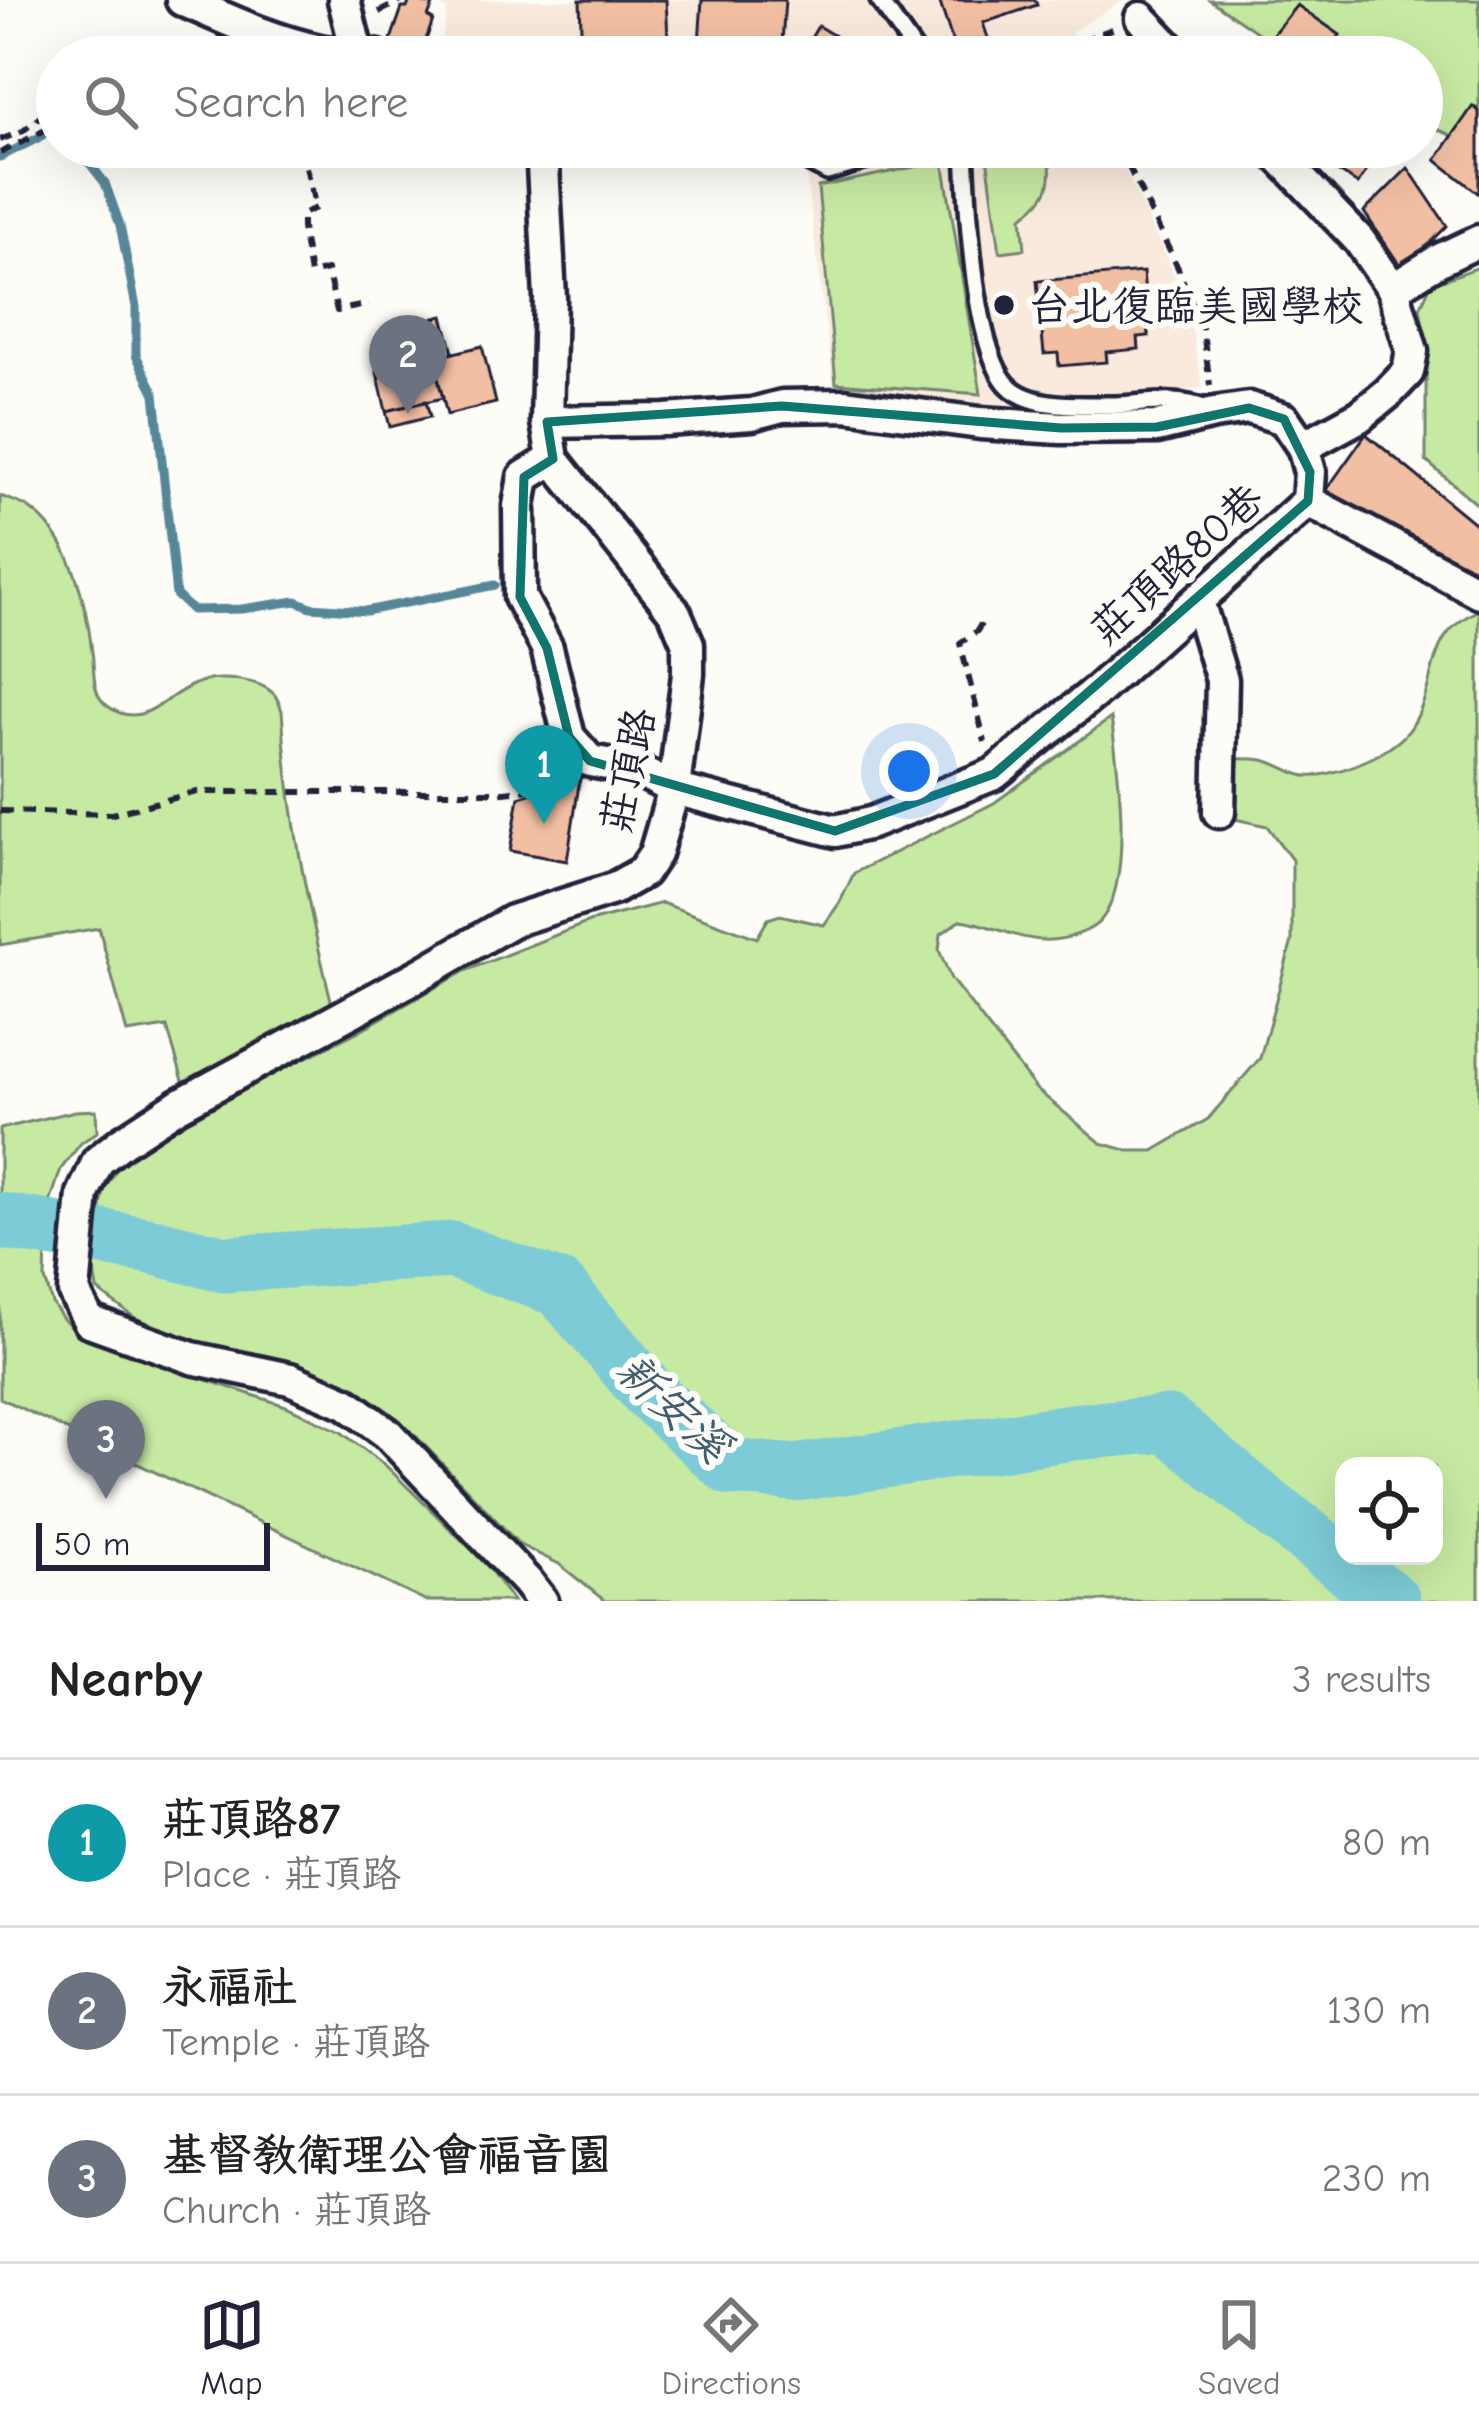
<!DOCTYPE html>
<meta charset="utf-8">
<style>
:root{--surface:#fff;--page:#f6f6f6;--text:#222;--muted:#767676;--line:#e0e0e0;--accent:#22223b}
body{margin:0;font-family:"Comic Neue","LXGW WenKai TC",sans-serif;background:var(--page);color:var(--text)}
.controls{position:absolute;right:36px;bottom:36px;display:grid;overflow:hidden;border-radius:24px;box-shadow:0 12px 48px #0002}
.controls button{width:108px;height:108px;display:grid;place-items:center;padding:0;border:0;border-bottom:3px solid var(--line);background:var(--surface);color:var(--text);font:60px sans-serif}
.scale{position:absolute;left:36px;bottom:30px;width:234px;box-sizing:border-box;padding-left:12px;border:6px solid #22223b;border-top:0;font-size:33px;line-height:42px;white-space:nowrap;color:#22223b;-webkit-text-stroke:9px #fdfcf7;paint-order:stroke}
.you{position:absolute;left:909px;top:771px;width:42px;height:42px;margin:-30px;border:9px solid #fff;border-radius:50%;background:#1a73e8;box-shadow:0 0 0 18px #1a73e833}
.badge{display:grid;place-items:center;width:78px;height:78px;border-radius:50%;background:var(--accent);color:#fff;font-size:39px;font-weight:700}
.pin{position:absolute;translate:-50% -99px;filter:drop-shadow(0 3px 6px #0008)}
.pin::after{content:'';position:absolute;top:63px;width:42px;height:36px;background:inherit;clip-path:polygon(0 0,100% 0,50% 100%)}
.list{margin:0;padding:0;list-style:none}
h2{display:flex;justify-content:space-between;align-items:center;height:156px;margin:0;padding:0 48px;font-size:51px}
h2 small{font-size:39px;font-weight:400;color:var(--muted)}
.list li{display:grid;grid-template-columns:78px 1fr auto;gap:36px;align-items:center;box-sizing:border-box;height:168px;padding:0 48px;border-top:3px solid var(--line)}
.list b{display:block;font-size:45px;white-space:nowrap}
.list p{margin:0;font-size:39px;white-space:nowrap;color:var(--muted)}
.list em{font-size:39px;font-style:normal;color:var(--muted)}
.icon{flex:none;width:66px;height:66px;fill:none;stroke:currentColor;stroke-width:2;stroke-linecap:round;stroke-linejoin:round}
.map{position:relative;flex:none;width:1479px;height:1601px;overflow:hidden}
.search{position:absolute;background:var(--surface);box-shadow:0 12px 48px #0002;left:36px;right:36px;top:36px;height:132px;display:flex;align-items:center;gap:30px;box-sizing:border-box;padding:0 42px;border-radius:66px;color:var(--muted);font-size:45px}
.sheet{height:660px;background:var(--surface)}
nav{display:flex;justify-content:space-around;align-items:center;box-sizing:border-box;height:168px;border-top:3px solid var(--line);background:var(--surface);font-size:33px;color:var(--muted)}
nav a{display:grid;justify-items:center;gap:6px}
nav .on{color:var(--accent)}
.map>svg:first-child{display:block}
</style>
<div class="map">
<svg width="1479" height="1601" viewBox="0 0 1479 1601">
<rect width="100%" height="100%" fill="#fdfcf7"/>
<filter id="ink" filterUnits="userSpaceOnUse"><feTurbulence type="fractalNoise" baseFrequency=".00833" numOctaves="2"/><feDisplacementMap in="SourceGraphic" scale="24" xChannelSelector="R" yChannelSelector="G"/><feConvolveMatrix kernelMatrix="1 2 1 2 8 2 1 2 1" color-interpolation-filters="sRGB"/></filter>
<g filter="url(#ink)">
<!-- built -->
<path fill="#faeade" d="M429,0H1122L1123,1L1071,32L1079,57H474L441,49L447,10Z
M703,147H1114L1175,276L1193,334L1203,388L1185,390V412L1113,419L835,398L806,173L767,164L765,154L723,153Z"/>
<!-- green -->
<path fill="#c7eaa3" stroke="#74866f" stroke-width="3" fill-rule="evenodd" d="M1210,0H1479V132L1463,140L1422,123V57H1293Z
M994,147L1048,148C1054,182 1051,196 1022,217L1025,249L1000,252L986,149Z
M943,161L981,394L836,383L818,187Z
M1479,267V506L1426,461V343L1420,308L1431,284Z
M0,496C8,499 18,502 26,506C72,535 86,602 92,652C95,670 91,691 105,704C140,733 163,697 195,684C215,675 258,678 274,694C278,699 280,705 282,711C288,810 307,903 331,1000L329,1012L184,1084L167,1027L127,1033L99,928L0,945Z
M1479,610V1601H605L559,1564L520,1545L415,1435L354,1389L225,1355L135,1318L97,1290L92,1257L104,1190L122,1161L148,1141L225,1098L357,1032L465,971L589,922L662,903L757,938L768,919L780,915L824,925L840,902L854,873L994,803L1111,718C1118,766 1134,882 1101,920C1091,932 1067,939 1051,940C1019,942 990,923 960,920L941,934L939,950L951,979L1036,1089L1101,1143L1129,1151H1153L1208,1119L1260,1058L1292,941V860L1267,826L1226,817L1225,759C1237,759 1251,758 1263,760C1280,763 1298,779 1315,776C1346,771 1395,753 1412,726C1440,681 1422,636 1479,610ZM1344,1466H1434V1556H1344Z
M96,1110L97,1132L81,1143L61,1169L47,1212L45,1279L52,1303L64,1320L81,1334L182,1372L286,1406L341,1432L386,1466L486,1564L513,1601H425L0,1398V1129L75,1111Z"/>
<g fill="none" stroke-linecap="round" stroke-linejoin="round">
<!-- stream -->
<path stroke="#578798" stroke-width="9" d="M77,147L105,183L120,225L136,307V355L155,394L176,595L192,610L242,609L296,601L311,607L366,611L495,585
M0,157L40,137L57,124"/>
<!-- river -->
<path stroke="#7bcbd6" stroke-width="57" d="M0,1221L152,1246L224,1264L452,1250L560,1289L649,1393L730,1467L795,1473L1072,1432L1168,1424L1269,1507L1392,1601"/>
</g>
<!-- building -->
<path fill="#f2bfa3" stroke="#22223b" stroke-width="3" d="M410,0L433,5L428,17L433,20L421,54L389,45L402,8H407Z
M580,0H666L669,57H636L635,55L582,57Z
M702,0H785L781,57H750L751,46L699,43Z
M939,0H1035L1037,5L983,23L990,44L957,55Z
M1297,5L1340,35L1325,57H1254Z
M818,26L870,57H800Z
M1473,106L1479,111V194L1436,160Z
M242,147H278L280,158L244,163Z
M1321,147H1382L1358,184L1315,157Z
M1408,168L1447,226L1403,270L1364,212Z
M1143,272L1149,336L1138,337L1139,349L1106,352L1107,362L1059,366L1058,353L1044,354L1037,281Z
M443,316L453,353L433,358L423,321Z
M482,346L496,403L447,415L433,358Z
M433,358L443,398L386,411L377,372Z
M426,401L430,417L390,427L386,411Z
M1366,434L1479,527V589L1320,499Z
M580,778L567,861L510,851L519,797Z"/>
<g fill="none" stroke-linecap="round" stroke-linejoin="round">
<defs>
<path id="lane" d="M879,0L919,57
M974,56V57
M780,147L827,172L910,147
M965,147C967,200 973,345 1007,384C1028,408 1076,405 1105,405C1140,406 1173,395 1206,409"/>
<path id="street" d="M182,0C229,20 269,40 320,51C339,55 358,52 378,57
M344,0L357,52
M1141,18L1178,57
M1270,147L1359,240L1393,289L1412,351L1408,372L1388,393L1360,416L1303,447
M1393,289L1439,260L1479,241
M547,422L665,420L752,414L782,406L845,405L980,423L1061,428L1157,427L1214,413L1249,408L1284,419L1303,447L1310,472L1308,501L1097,691L994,774L871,823L835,831L674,789L635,769L590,761L569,737L547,648L520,597L519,506L524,477L553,459
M1308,501L1479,592
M1198,601L1222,680L1219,812
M542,1601L528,1583L388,1434L346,1403L290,1379L192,1358L89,1321L74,1292L83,1194L98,1161L122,1142L177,1106L421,974L512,921L613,889L643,872L655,854L674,789L688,674V644L675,613L553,459L547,422L550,298L542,147"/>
</defs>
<!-- lane casing -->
<use href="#lane" stroke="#22223b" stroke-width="24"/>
<!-- street casing -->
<use href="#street" stroke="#22223b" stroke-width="39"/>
<!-- path -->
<path stroke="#22223b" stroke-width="6" stroke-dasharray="12 9" stroke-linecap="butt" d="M379,12L403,0
M204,57L228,52
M1083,57L1077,42L1118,27
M0,140L23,131L57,103
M301,147L316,208L302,214V228L310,274L327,270L337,311L369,304
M1119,147L1178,268L1203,331L1210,385
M0,153L40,133L57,117
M981,624L977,631L960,643L985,742
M0,811L112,814L197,792H504L546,787L566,775"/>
<!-- lane -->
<use href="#lane" stroke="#fdfcf7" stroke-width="15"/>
<!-- street -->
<use href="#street" stroke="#fdfcf7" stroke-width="30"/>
</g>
</g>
<!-- marked area -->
<path fill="none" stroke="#0f766e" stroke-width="9" stroke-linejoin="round" d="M782,406L1061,428L1157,427L1249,408L1284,419L1310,472L1308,501L994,774L835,831L590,761L569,737L547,648L520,597L524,477L553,459L547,422Z"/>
<!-- markers -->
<circle fill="#22223b" stroke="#fdfcf7" stroke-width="4.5" cx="1004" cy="305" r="12"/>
<g text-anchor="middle" stroke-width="12" stroke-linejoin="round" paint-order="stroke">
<!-- poi labels -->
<g font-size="42" fill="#22223b" stroke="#fdfcf7" text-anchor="start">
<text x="1028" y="320">台北復臨美國學校</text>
</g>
<!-- street labels -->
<g font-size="42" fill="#22223b" stroke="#fdfcf7">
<text transform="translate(1176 563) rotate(-42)" y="15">莊頂路80巷</text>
<text transform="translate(627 770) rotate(-78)" y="15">莊頂路</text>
</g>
<!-- water labels -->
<g font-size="45" font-style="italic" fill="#415d71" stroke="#fdfcf7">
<text transform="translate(674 1407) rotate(43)" y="16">新安溪</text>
</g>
</g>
</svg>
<div class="controls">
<button><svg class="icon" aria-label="locate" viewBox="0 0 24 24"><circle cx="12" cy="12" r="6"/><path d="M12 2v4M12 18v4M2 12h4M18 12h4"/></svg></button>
</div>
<div class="scale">50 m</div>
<div class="you"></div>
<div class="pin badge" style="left:544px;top:824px;background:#0f9aa8">1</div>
<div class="pin badge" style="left:408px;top:414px;background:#6b7280">2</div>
<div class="pin badge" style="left:106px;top:1499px;background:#6b7280">3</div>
<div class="search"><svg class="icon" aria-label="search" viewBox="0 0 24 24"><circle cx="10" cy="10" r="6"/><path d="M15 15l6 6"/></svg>Search here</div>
</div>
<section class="sheet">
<h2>Nearby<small>3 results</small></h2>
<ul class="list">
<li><span class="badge" style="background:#0f9aa8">1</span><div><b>莊頂路87</b><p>Place · 莊頂路</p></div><em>80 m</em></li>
<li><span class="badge" style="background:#6b7280">2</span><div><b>永福社</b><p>Temple · 莊頂路</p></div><em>130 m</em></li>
<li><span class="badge" style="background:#6b7280">3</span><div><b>基督教衛理公會福音園</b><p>Church · 莊頂路</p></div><em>230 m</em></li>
</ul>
</section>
<nav>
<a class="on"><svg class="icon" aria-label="map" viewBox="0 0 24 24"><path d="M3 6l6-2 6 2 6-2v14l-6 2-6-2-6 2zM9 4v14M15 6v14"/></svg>Map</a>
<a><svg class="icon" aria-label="directions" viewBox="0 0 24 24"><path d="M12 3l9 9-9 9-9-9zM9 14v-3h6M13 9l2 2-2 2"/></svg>Directions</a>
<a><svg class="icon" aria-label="saved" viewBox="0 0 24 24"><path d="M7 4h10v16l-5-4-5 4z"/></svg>Saved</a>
</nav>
